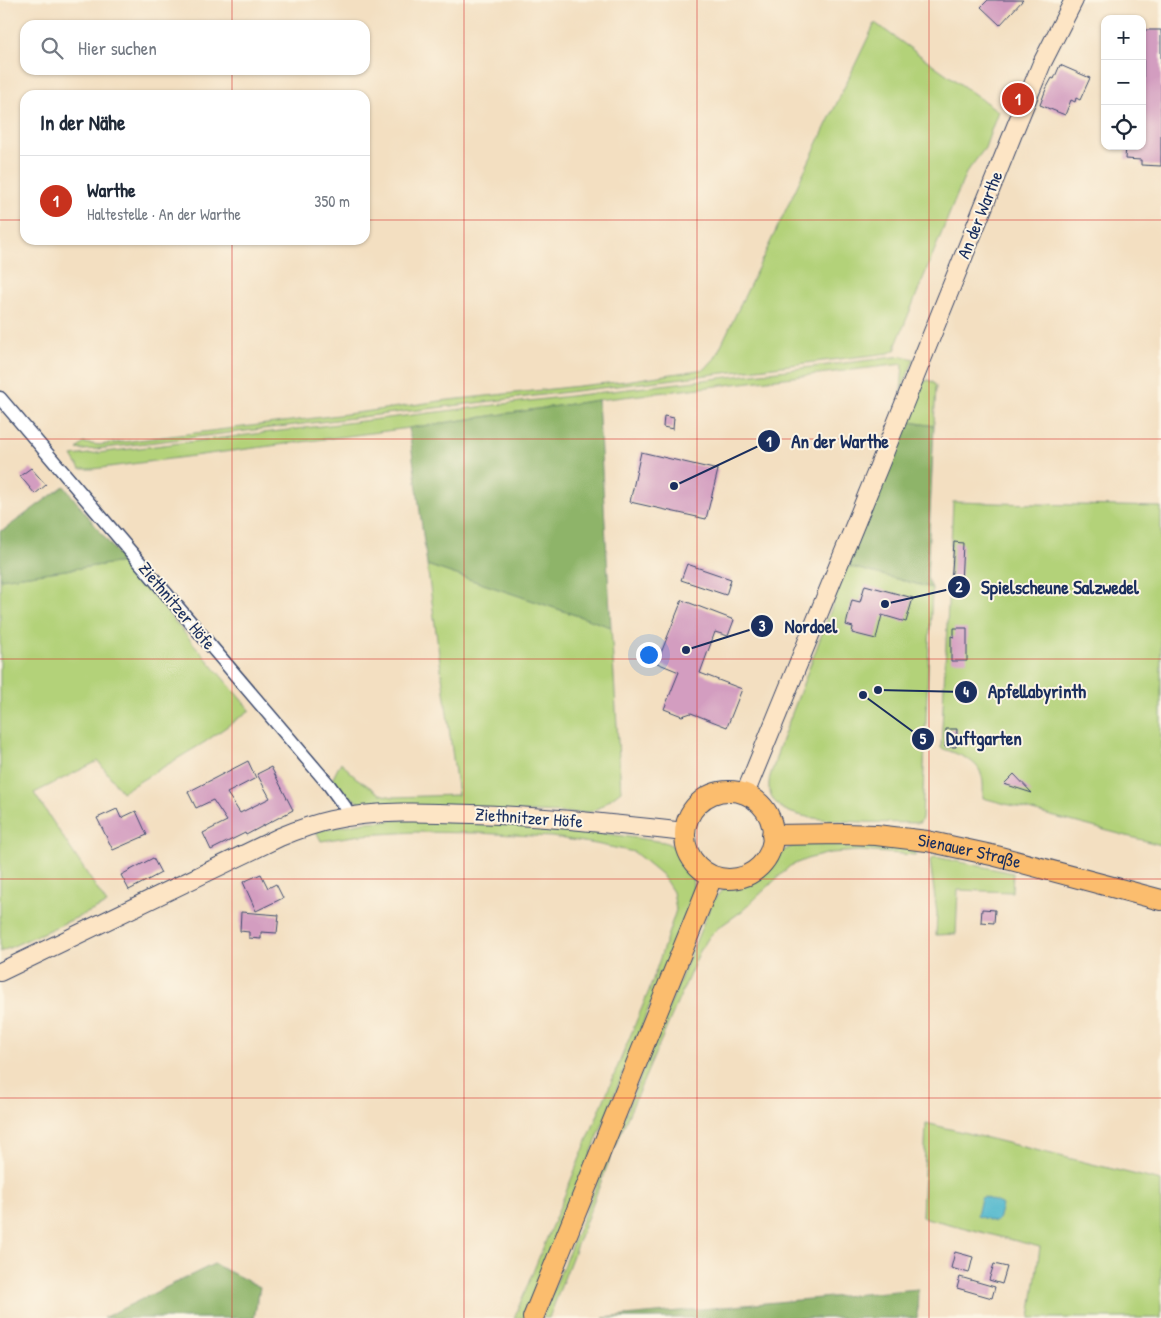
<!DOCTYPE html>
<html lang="de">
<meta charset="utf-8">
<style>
:root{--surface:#fff;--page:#f6f6f7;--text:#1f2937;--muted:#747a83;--line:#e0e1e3;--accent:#c8321e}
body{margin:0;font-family:"Patrick Hand",sans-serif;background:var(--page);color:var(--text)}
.controls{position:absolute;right:15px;top:15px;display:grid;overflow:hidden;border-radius:10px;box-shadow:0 1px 4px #0004}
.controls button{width:45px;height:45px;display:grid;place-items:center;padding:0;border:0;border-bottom:1px solid var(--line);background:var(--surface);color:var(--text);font:25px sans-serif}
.you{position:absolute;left:648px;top:654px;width:18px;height:18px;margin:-12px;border:4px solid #fff;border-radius:50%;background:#1a73e8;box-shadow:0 0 0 8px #1a73e833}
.badge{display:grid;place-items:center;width:32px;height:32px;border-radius:50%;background:var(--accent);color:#fff;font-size:16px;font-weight:700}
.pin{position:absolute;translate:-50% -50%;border:2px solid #fff;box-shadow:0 1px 5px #0006}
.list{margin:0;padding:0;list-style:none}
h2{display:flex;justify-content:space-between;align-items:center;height:65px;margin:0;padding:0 20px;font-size:21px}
h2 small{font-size:16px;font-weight:400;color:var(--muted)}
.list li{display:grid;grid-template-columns:32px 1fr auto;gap:15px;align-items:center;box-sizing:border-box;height:90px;padding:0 20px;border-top:1px solid var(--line)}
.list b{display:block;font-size:19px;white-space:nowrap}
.list p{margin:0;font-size:16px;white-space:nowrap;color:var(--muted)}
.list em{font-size:16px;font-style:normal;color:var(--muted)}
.icon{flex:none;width:28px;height:28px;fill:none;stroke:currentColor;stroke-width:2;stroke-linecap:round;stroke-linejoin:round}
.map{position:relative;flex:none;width:1161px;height:1318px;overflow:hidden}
.search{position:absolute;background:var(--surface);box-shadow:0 1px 4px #0004;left:20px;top:20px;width:350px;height:55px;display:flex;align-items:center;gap:12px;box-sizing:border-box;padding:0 18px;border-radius:15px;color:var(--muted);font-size:19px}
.panel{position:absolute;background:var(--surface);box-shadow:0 1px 4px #0004;left:20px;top:90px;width:350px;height:155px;border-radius:15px}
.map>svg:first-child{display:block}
</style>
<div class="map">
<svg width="1161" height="1318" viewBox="0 0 1161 1318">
<rect width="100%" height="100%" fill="#fcf5e5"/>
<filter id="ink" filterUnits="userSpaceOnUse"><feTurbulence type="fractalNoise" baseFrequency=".02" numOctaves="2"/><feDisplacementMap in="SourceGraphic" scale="10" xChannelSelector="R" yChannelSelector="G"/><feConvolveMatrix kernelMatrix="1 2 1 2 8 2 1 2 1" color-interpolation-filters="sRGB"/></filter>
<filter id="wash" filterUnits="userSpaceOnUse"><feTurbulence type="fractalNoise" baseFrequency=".0096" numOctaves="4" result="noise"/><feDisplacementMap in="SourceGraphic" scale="20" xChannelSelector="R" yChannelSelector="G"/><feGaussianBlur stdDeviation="1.12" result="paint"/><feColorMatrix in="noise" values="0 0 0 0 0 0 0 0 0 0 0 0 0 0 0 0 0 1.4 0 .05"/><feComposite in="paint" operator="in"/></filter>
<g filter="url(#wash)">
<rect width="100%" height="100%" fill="#f3dfc1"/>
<!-- green -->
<path fill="#b3d279" stroke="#67806c" d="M875,23L998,111L985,148L966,173L896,345V349L889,353L97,449L83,450L77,449L84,443L99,445L371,411L440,401L626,381L705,369L715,358Z
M903,356L914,359L901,391L903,364L598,400L409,428L93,469H80L72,456Z
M928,380L933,382L936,386L934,426L905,421L921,384Z
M953,502L1161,507V845L983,798C983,790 984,781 981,774C977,759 954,753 941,748Z
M124,562L250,710L205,742L122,792L98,761L34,793L107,904L0,952V579Z
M427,565L611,627L621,791L600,807L590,812L573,813L375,808C358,804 344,793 332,780L341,762L355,777L380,794L393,797L458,795Z
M847,566L932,588L931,614L929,644L922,818L920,823C891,822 799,825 779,806C773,801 768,792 769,783C769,777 772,771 774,765C779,745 787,727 794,708C812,660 830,613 847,566Z
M419,819L553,826L664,842C676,847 677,848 684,859C698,883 694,894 684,919L526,1318H514L650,988L676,910L673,892L662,875L634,852L596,844L552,837L478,833L416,832L361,835L321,841L316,831L365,822Z
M846,841L909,846L914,851L916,855L860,851L830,853L807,859L790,866L742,911L718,928L709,937L699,953L612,1153L549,1318H542L712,902L721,891L726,888L736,887L759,876L771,860L779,853L793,846L814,843Z
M936,857L1013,873L1012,892L958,890L956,934L936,935L937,913L930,861L932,858Z
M926,1123L1161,1181V1318H1030L1040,1247L922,1217Z"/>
<!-- forest -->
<path fill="#8eb469" stroke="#547264" d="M598,400L611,627L427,565L409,428Z
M905,421L934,426L927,578L932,588L847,566Z
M64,486L124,562L0,579V531L5,529Z
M214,1264L260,1287L254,1318H103Z
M918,1289L917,1318H603Z"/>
<!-- water -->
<path fill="#4fb7cd" stroke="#357396" d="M984,1197L1001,1204L1002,1205L998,1220L995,1222L977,1216L981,1198Z"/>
<g id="blocks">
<!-- building -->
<path fill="#d39dc0" d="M988,0H1023L1000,25L981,7Z
M1144,30H1161V166L1141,165V160L1125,159L1126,146H1142Z
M1060,65L1090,78L1080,100L1076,98L1075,102L1071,100L1065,115L1040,105L1046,89L1052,78L1054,79Z
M664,416L674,418L673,429L663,427Z
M641,452L718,470L706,519L630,502Z
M31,468L46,485L35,494L20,476Z
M954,542L963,543L961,584L951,583Z
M687,564L731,579L726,595L681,580Z
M865,585L913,598L906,622L882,615L876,639L852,633L853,627L846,625L852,600L860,602Z
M682,600L734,620L728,636L715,632L700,673L742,689L727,727L691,713L682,716L664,709L679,672L657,663Z
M954,628H967V661H951V636L954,637Z
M946,729H957L956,747H945Z
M248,761L256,778L227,793L240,813L270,798L257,774L271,767L293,810L246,835L245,833L211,850L203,833L227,821L213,800L196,808L188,792Z
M1014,774L1032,793L1004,784Z
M117,809L121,818L136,811L147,835L113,850L97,818Z
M153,858L161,873L129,890L121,875Z
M261,874L268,888L276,884L283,898L256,911L243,882Z
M982,909L995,910L994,923L981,922Z
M241,912L279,915L277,933L261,932V939L249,938V932L240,931Z
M955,1252L973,1257L969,1273L951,1268Z
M994,1264L1007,1267L1002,1284L989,1280Z
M960,1277L995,1287L992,1298L957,1288Z"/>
</g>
</g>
<g filter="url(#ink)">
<use href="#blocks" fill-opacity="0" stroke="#3b496d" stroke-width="1"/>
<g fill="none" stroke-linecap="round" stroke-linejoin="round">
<defs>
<path id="minor" d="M0,398L329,785L345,807L348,817"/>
<path id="secondary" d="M745,794L879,466L1016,126L1042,63L1074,0
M0,972L280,837C297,830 313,824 331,820C376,810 426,812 472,814C543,816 614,824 684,832"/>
<g id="primary">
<circle cx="729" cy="835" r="44"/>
<path id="s1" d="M772,835L845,834L876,835L927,841L996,856L1161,900"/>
<path d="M533,1318L712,877"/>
</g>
</defs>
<!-- minor casing -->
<use href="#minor" stroke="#3b496d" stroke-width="15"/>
<!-- secondary casing -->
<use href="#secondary" stroke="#3b496d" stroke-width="20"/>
<!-- primary casing -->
<use href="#primary" stroke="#3b496d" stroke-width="22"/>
<!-- minor -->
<use href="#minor" stroke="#fff" stroke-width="12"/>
<!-- secondary -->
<use href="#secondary" stroke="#fde5c5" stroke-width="18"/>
<!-- primary -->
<use href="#primary" stroke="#fbbd6e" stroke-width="20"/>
</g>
</g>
<!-- grid -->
<path fill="none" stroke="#d62828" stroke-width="1" stroke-opacity="0.55" d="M232,0V25M464,0V1318M697,0V1318M929,0V1318M232,70V95M0,220H25M365,220H1161M232,240V1318M0,439H1161M0,659H1161M0,879H1161M0,1098H1161"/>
<g text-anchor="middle" stroke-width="4" stroke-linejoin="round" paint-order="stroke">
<!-- street labels -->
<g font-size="18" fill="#1b2f5e" stroke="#fcf5e5">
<text transform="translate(980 215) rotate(-68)" y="6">An der Warthe</text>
<text transform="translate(177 606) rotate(50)" y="6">Ziethnitzer Höfe</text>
<text transform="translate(529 818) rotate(4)" y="6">Ziethnitzer Höfe</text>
<text dy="6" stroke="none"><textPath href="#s1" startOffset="199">Sienauer Straße</textPath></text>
</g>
</g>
<!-- callouts -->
<path fill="none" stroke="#1b2f5e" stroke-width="2" d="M674 486L769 441M885 604L959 587M686 650L762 626M878 690L966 692M863 695L923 739"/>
<g fill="#1b2f5e" stroke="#fcf5e5" stroke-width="2">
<circle cx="674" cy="486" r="5"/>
<circle cx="885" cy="604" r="5"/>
<circle cx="686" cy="650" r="5"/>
<circle cx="878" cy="690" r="5"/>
<circle cx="863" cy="695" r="5"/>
<circle cx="769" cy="441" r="12"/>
<circle cx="959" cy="587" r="12"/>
<circle cx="762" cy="626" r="12"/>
<circle cx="966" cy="692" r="12"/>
<circle cx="923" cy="739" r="12"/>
</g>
<g font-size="15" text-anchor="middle" font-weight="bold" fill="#fff">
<text x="769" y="447">1</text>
<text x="959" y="592">2</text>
<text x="762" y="631">3</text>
<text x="966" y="697">4</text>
<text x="923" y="744">5</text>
</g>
<g font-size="19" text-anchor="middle" font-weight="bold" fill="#1b2f5e" stroke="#fcf5e5" stroke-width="4" stroke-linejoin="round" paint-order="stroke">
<text x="840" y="448">An der Warthe</text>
<text x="1060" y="594">Spielscheune Salzwedel</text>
<text x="811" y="633">Nordoel</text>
<text x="1037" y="698">Apfellabyrinth</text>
<text x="984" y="745">Duftgarten</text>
</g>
</svg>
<div class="controls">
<button>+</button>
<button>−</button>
<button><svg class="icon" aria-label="locate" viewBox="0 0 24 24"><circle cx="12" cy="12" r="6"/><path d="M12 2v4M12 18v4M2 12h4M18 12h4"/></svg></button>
</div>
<div class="you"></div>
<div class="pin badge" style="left:1018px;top:99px">1</div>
<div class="search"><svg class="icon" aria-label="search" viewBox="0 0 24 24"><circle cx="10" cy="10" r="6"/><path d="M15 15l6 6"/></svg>Hier suchen</div>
<section class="panel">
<h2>In der Nähe<small></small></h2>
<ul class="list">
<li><span class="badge">1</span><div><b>Warthe</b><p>Haltestelle · An der Warthe</p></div><em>350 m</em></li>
</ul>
</section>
</div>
